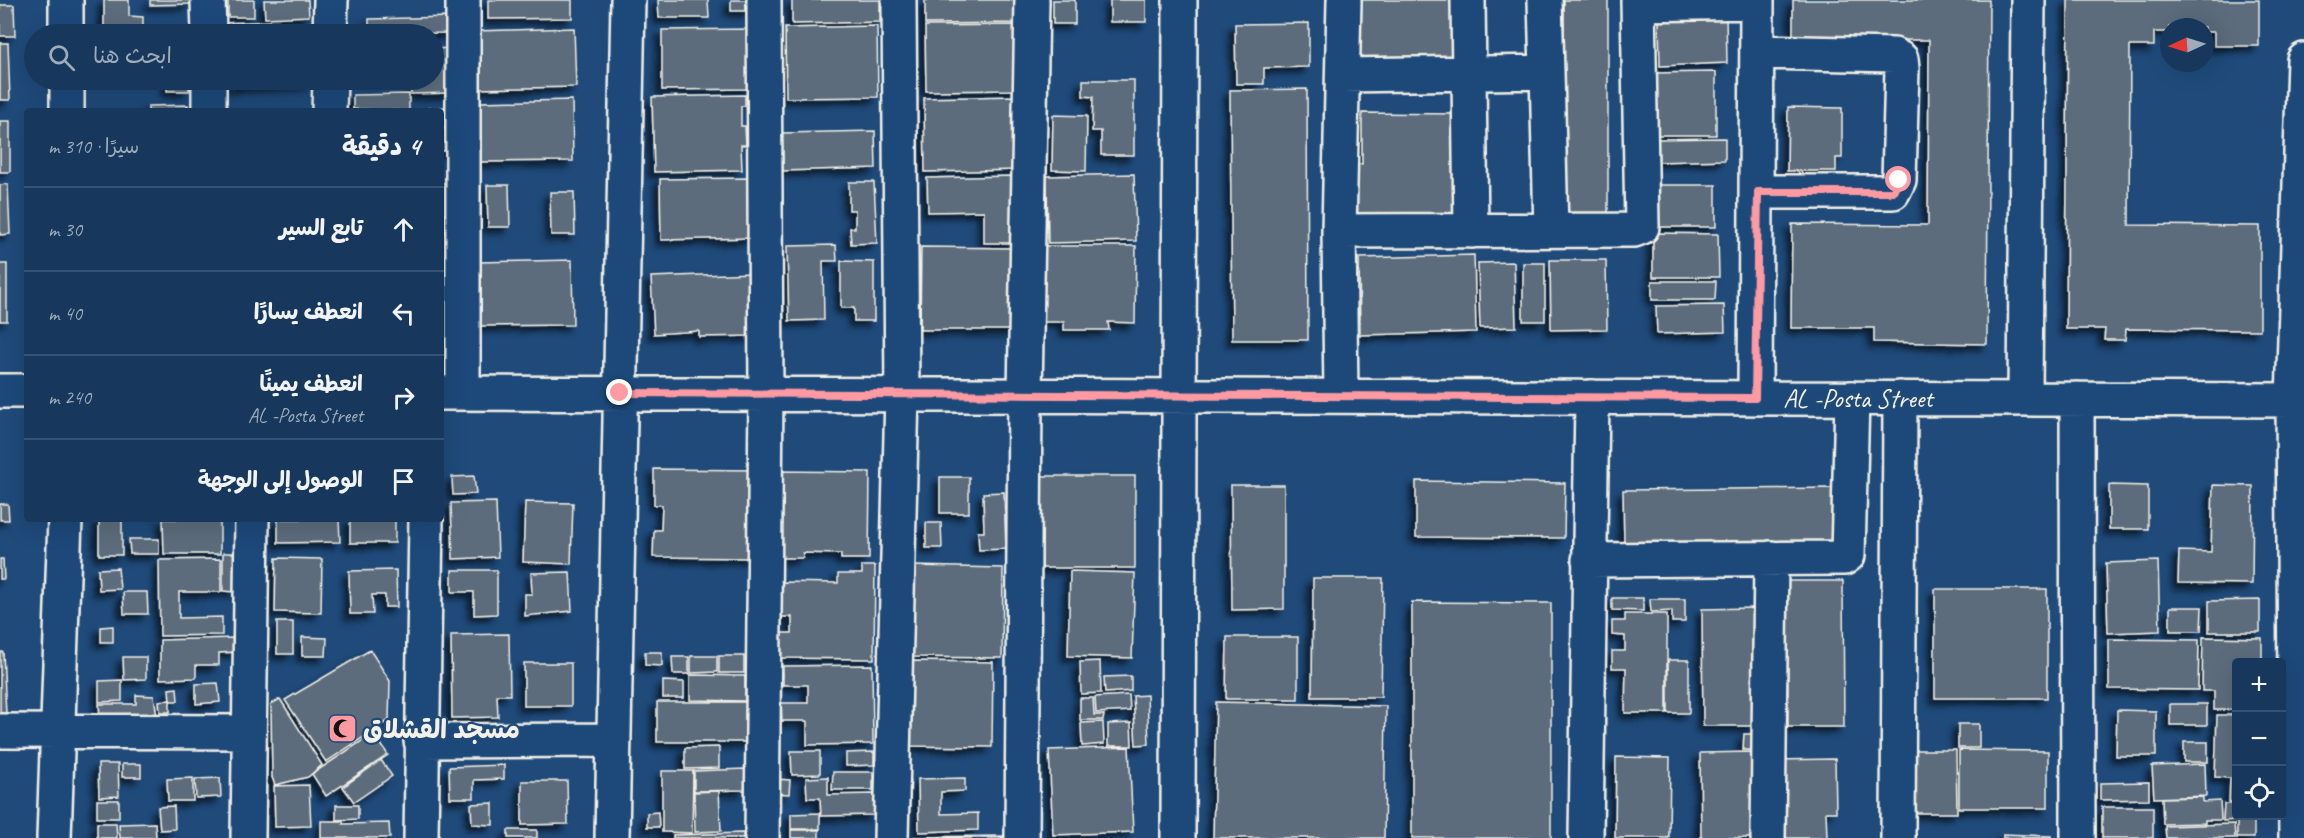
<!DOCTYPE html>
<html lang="ar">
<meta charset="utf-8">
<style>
:root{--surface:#17385c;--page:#203f62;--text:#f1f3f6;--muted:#9eacbb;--line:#365272}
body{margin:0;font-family:Caveat,"Playpen Sans Arabic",sans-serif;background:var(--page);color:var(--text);direction:rtl}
.controls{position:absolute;right:18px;bottom:18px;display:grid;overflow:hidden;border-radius:6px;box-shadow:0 6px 24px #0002}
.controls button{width:54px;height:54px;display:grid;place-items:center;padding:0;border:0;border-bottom:2px solid var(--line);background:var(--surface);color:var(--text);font:30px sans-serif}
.compass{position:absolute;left:2160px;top:18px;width:54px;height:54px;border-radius:50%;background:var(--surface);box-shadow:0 6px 24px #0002;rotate:266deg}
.stop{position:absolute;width:18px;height:18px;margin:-14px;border:4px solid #ff9aa2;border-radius:50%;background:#fff}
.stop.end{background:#ff9aa2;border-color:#fff;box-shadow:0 2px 6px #0008}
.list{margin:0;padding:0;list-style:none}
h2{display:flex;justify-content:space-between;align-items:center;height:78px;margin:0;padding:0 24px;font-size:26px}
h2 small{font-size:20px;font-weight:400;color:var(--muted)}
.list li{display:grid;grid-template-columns:39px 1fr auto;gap:18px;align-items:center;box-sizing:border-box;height:84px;padding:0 24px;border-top:2px solid var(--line)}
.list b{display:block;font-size:22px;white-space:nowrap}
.list p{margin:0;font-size:20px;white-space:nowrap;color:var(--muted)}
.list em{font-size:20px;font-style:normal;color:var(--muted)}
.icon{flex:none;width:33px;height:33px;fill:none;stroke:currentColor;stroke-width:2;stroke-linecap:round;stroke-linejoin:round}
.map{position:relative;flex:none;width:2304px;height:838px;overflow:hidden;direction:ltr}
.search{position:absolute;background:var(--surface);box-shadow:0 6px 24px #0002;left:24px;top:24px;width:420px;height:66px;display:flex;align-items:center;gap:15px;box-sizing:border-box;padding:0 21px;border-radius:33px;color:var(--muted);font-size:22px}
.panel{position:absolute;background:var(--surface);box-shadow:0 6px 24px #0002;left:24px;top:108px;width:420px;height:414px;border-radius:6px;direction:rtl}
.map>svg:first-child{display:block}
</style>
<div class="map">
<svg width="2304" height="838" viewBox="0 0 2304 838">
<defs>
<filter id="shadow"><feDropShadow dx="-5.5" dy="5.5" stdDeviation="3" flood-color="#0009"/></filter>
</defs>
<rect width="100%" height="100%" fill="#1f4a7a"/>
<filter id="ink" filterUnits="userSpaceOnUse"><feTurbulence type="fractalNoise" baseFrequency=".0167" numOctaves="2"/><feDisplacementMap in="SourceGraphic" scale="12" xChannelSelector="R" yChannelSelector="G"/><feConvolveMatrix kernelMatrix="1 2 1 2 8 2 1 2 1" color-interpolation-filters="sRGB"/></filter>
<g filter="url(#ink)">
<!-- building -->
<path fill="#5b6c7c" stroke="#f4f1e8" stroke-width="1.5" filter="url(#shadow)" d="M104,0H129V16L143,17V34H104Z
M150,0H191V4L150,5Z
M228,0H254V17H228Z
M264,0H308L309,16L265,18Z
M488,0H572V18L488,19Z
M658,0H708L709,18H659Z
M731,0H751V11H731Z
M792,0H880V22L792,24Z
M925,0H1019V23L925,24Z
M1053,0H1075V24H1053Z
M1110,0H1146V22H1110Z
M1357,0H1458L1457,67L1356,65Z
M1564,0H1608V217H1564Z
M1793,0H1989L1987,344L1874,342V328H1791L1792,224L1928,225L1929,40H1902L1903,48L1793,39Z
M2068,0H2259V46H2214V32H2205V27H2169V32H2154V46H2130L2129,225L2260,226V330L2126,329L2125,340H2104L2105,329H2066Z
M0,5H14L15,36H0Z
M1726,16L1727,63L1660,66L1659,18Z
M451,17V33L369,34V19Z
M278,21V34H222V23Z
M1309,23V67L1264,68V84H1236L1235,24Z
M1020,25V90L926,91L925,26Z
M877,26L878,97L786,98L785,28Z
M574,28L576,87L477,89L476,31Z
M751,29V89L662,90V30Z
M0,43H8L10,100H0Z
M450,48L451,93L411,94L410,80H434V49Z
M1716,72V135H1652V73Z
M167,80H189V91H167Z
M234,80H311V84L234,87Z
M1083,80H1134V155H1101V131H1092L1093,97L1083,96Z
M1307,89L1308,340H1232L1230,90Z
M409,94V111L353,109V95Z
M745,95V106H741V126H745L746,145H741L742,170L654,172L652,97Z
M1018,96L1019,170L925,172L924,98Z
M572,100L573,161L481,162L480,102Z
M188,105L189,111H148V106Z
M451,107L452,125L441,126V111H428V108Z
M1788,107L1842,108V158H1836V171H1787Z
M1362,113L1455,114V219H1354V164H1362Z
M1053,115L1087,116L1086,171L1052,170Z
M0,121H10V172H0Z
M452,128V151H441V129Z
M875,131L876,168L783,171L782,133Z
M1725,138V160L1657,162V139Z
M1134,174L1136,241L1048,243L1047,176Z
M1013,176L1014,243H984V211L928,212L927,178Z
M752,178L753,238L661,240L660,179Z
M849,182H874L877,243L851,244L850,228H855V210H849Z
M441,183H451L452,256H441Z
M8,184L10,234L0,235V185Z
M487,185H509L510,227H488Z
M1657,185H1716V227H1657Z
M550,192H574L575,235H551Z
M1653,233L1718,234L1719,277H1653Z
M836,245L837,261H823L824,320L789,321L787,246Z
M1040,246H1136L1135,323L1108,322L1109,330H1064V322H1040Z
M921,247L1019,248L1018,330H920Z
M1474,255L1476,332L1360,335L1359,258Z
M572,260L573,325L481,326L480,262Z
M1550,260H1606L1607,329L1551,330Z
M841,261L874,262V321H854V308H841Z
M1514,262L1516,327L1480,328L1478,263Z
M1523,263H1545V321H1523Z
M0,264H7V321H0Z
M752,273L754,336L699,337V331L654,334L651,277Z
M1652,281H1716L1715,300H1652Z
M441,285H452V330H441Z
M1724,305L1725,332L1657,334L1656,306Z
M654,469L753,470L752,558L653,557L654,530H661L662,505H654Z
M776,471L870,472L869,559H841V554L803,553V558H775Z
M474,476L476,494L453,495L452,477Z
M1042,476H1135V568H1042Z
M940,477H969V513H940Z
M1416,481L1565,483L1564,538L1416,537Z
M1231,485H1284V609L1232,610Z
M2109,485L2148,486V529H2109Z
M2213,485L2253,486L2252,584L2178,583L2179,551L2211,552Z
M1833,488V543L1624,544L1623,490Z
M1004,492L1006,549L979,550L978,532H984L983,493Z
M496,502L498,557L453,559L451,503Z
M525,502L573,503L571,564L523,562Z
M0,504H8L9,520H0Z
M99,519H122V555H99Z
M163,519H220V554H164Z
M278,519H339L340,542L278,543Z
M350,519H395V543H350Z
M926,523H941L942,548H926Z
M129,539H159V554H130Z
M223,553H235V592L223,591Z
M276,558L322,559L321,613L275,612Z
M0,559H3L4,579H0Z
M221,559V592H179V618L222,617V635L160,636L159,560Z
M2158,561L2160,631L2108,633L2106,563Z
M862,566H875L874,659L779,658V633H792V617H780V582L838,583V574H862Z
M912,566L1003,568L1002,658L910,657Z
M118,568L120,589L99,590L98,569Z
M396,570L397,607H385V595H372L373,614H350L349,571Z
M452,570H497V614L474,615V592H452Z
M1070,571L1135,573L1132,658L1068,656Z
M570,572L572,611L525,616V594H532L531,573Z
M1313,578H1383L1381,697H1312Z
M1787,581H1843L1844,727H1788Z
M1935,589H2047V698H1935Z
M123,592H147L148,614H124Z
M1612,598H1643V611L1612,610Z
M1650,599H1685V622H1672V611L1651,612Z
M2260,600V632H2209V601Z
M1412,602L1551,603V838H1412Z
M2170,607H2202L2201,631H2170Z
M1754,608L1755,726H1703L1702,609Z
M1625,614H1667V713H1625L1626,668H1612V651H1625V636L1612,635V621H1625Z
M277,622H293V654H277Z
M113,626V642H101V627Z
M509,634L510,695H497L498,717L452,718L451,635Z
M302,637L327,638L326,656H302Z
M1227,637H1298V699H1226Z
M2203,637L2262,638V662H2236V710H2214V691H2202Z
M236,638L237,652L219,653V665H196V678L160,679V640Z
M2109,639L2199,640L2198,690L2109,689Z
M370,650L390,681L389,720L326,762L285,700Z
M0,652H3L6,713L0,714Z
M645,652H662V666L645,665Z
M691,656H717V672L691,673Z
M719,656H744V673H719Z
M123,657H146V679L124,680Z
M672,657H689V674H673Z
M1668,660H1689V713H1668Z
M903,661L993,662L992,747L902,746Z
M1100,661L1101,693L1081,694L1080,662Z
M524,663H571V706H524Z
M872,665L873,744L807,745V721H782L781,703H808V685H783V666Z
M690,675L745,676V701L690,700Z
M1131,676V691L1105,693L1104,677Z
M122,680V701L99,702V681Z
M663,681L684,682V698H663Z
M218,683L220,702L196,704V684Z
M177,688L178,701H170L169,689Z
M136,695L154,696L157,717L100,716L99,704H136Z
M1129,695L1130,711L1096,713L1095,697Z
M1147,695L1149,744L1136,745L1133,696Z
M1080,698H1093L1094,715H1104L1103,720H1080Z
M280,699L322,765L308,777L275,785L272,777L271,704Z
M170,700V712H160L159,701Z
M657,702H751V742H657Z
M1216,702L1386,706L1384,838H1213Z
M2170,704H2207V725H2170Z
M2117,710L2156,711V756H2116Z
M2217,715H2236V802H2229L2230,778L2215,777Z
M1103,722L1104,744L1082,746L1081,723Z
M1131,723L1132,746H1108V724Z
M1958,724H1979V748H1958Z
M374,733L388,755L326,796L312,774Z
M1744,734H1755V750H1743Z
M2184,742H2208V762H2184Z
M719,747V768L685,769V748Z
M1129,747L1133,832L1053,835L1049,750Z
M1915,750H1956L1957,813H1914Z
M1959,750L2048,751V808H1959Z
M791,751H820V774L792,775Z
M874,752V765L846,766V753Z
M1754,752L1755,838H1701L1700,753Z
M1616,757L1670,758L1669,838H1615Z
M1835,759L1836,812H1826L1827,838H1776L1774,760Z
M381,760L392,776L354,802L343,787Z
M98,764H118L119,796L99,797Z
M122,764H141V777H122Z
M2205,764L2206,796L2154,798L2152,766Z
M504,765V779L474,780V798H450L449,767Z
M745,769V790L694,791V771Z
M662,771H693L692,833L662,832Z
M833,772H873V790H832Z
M828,777V795L874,794V815L821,816L820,798H807L806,778Z
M193,778V801H168L167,779Z
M220,778L221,797L196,798L195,779Z
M965,778V791L941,792V814L978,813V830L919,832L918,779Z
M775,779L790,780L789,794L774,793Z
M522,781H567L568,824L522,825Z
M2149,782V799L2100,800V783Z
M309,785L311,826L275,827L274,786Z
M719,791L721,831L695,832L694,792Z
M2203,797V802L2220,801L2221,820H2205V823L2163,824L2162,798Z
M97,800H119V818H97Z
M493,803V825L472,824L471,804Z
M2224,804H2236V816H2254V838H2237V820L2223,821Z
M336,805H358V819L336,820Z
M174,806L175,829L160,830L158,807Z
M2102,807H2153V838H2102Z
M658,812L659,827H647V813Z
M820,813V829H791V814Z
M321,821H343V824L389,823L390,838H321Z
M97,823H116L117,838H97Z
M155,823L156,838H120L119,824Z
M2234,824L2235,838H2166L2165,826Z
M508,830H537V838H508Z
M791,830H819V838H791Z
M743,833V838H673V835Z
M2003,834L2051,836V838H2003Z
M1005,836L1006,838H914V837Z"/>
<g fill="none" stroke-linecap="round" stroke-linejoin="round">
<defs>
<path id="minor" d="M66,0V34
M208,0L209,34
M463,0V393
M1468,0L1471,231
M1638,4L1757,2
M330,34L331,0
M1757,52L1894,55L1901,59L1902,68L1899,180L1893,192H1758
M1547,72L1551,230
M1343,75L1547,72L1545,0
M67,80V111
M209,80V111
M329,111L330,80
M1339,231L1634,230L1642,227L1638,0
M0,391H27
M441,393L2304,400
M1341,396L1339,231L1344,0
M1755,398L1757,0
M2025,399L2028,0
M2077,399L2078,838
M1589,560L1844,558L1848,555L1852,398
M0,731L248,732
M421,741L614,740
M54,838L65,519
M248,838L252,519
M421,838L426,519
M612,838L628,0
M762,838L766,394L764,0
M891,838L902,394L899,0
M1022,838L1025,395L1032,0
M1178,838L1180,0
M1586,838L1592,397
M1768,838L1771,558
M1898,838L1900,398
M2296,838L2293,400L2304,60"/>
</defs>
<!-- minor casing -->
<use href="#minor" stroke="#f4f1e8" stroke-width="38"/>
<!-- minor -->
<use href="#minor" stroke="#1f4a7a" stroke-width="33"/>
</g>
</g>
<g fill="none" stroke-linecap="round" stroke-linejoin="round" filter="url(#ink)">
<!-- route -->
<path stroke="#ff9aa2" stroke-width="8" d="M620,393L1755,398L1758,192H1893L1899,180"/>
</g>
<!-- icons -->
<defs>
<symbol id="mosque-square" viewBox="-11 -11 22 22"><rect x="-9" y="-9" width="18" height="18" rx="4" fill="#ff9aa2" stroke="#1f4a7a"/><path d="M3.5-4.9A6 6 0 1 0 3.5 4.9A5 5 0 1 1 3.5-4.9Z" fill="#111"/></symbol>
</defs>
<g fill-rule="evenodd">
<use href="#mosque-square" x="326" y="712" width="33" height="33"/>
</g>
<g text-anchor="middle" stroke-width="4.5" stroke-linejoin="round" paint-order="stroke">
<!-- street labels -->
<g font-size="26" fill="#f4f1e8" stroke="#1f4a7a">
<text x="1858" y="407">AL -Posta Street</text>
</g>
<!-- poi labels -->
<g font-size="26" font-weight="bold" fill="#f4f1e8" stroke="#1f4a7a" text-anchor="start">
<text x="363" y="738">مسجد القشلاق</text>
</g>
</g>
</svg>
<div class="controls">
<button>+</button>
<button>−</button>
<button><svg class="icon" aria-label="locate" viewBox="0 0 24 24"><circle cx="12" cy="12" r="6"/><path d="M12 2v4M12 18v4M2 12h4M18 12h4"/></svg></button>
</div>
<svg class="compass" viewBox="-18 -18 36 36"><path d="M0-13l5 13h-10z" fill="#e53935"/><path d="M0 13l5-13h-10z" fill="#9eacbb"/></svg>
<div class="stop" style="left:1899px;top:180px"></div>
<div class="stop end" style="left:620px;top:393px"></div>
<div class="search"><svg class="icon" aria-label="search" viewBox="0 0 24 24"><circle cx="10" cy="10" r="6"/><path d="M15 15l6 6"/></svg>ابحث هنا</div>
<section class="panel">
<h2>4 دقيقة<small>سيرًا · 310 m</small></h2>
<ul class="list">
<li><svg class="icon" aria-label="ahead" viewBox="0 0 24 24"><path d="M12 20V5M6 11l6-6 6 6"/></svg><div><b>تابع السير</b></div><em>30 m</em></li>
<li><svg class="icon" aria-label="left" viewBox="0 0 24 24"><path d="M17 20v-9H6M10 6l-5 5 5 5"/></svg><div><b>انعطف يسارًا</b></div><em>40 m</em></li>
<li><svg class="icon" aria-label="right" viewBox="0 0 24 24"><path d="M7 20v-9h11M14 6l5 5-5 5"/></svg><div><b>انعطف يمينًا</b><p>AL -Posta Street</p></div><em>240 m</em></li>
<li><svg class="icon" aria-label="arrive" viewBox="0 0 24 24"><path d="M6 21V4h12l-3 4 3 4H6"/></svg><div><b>الوصول إلى الوجهة</b></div></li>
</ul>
</section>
</div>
